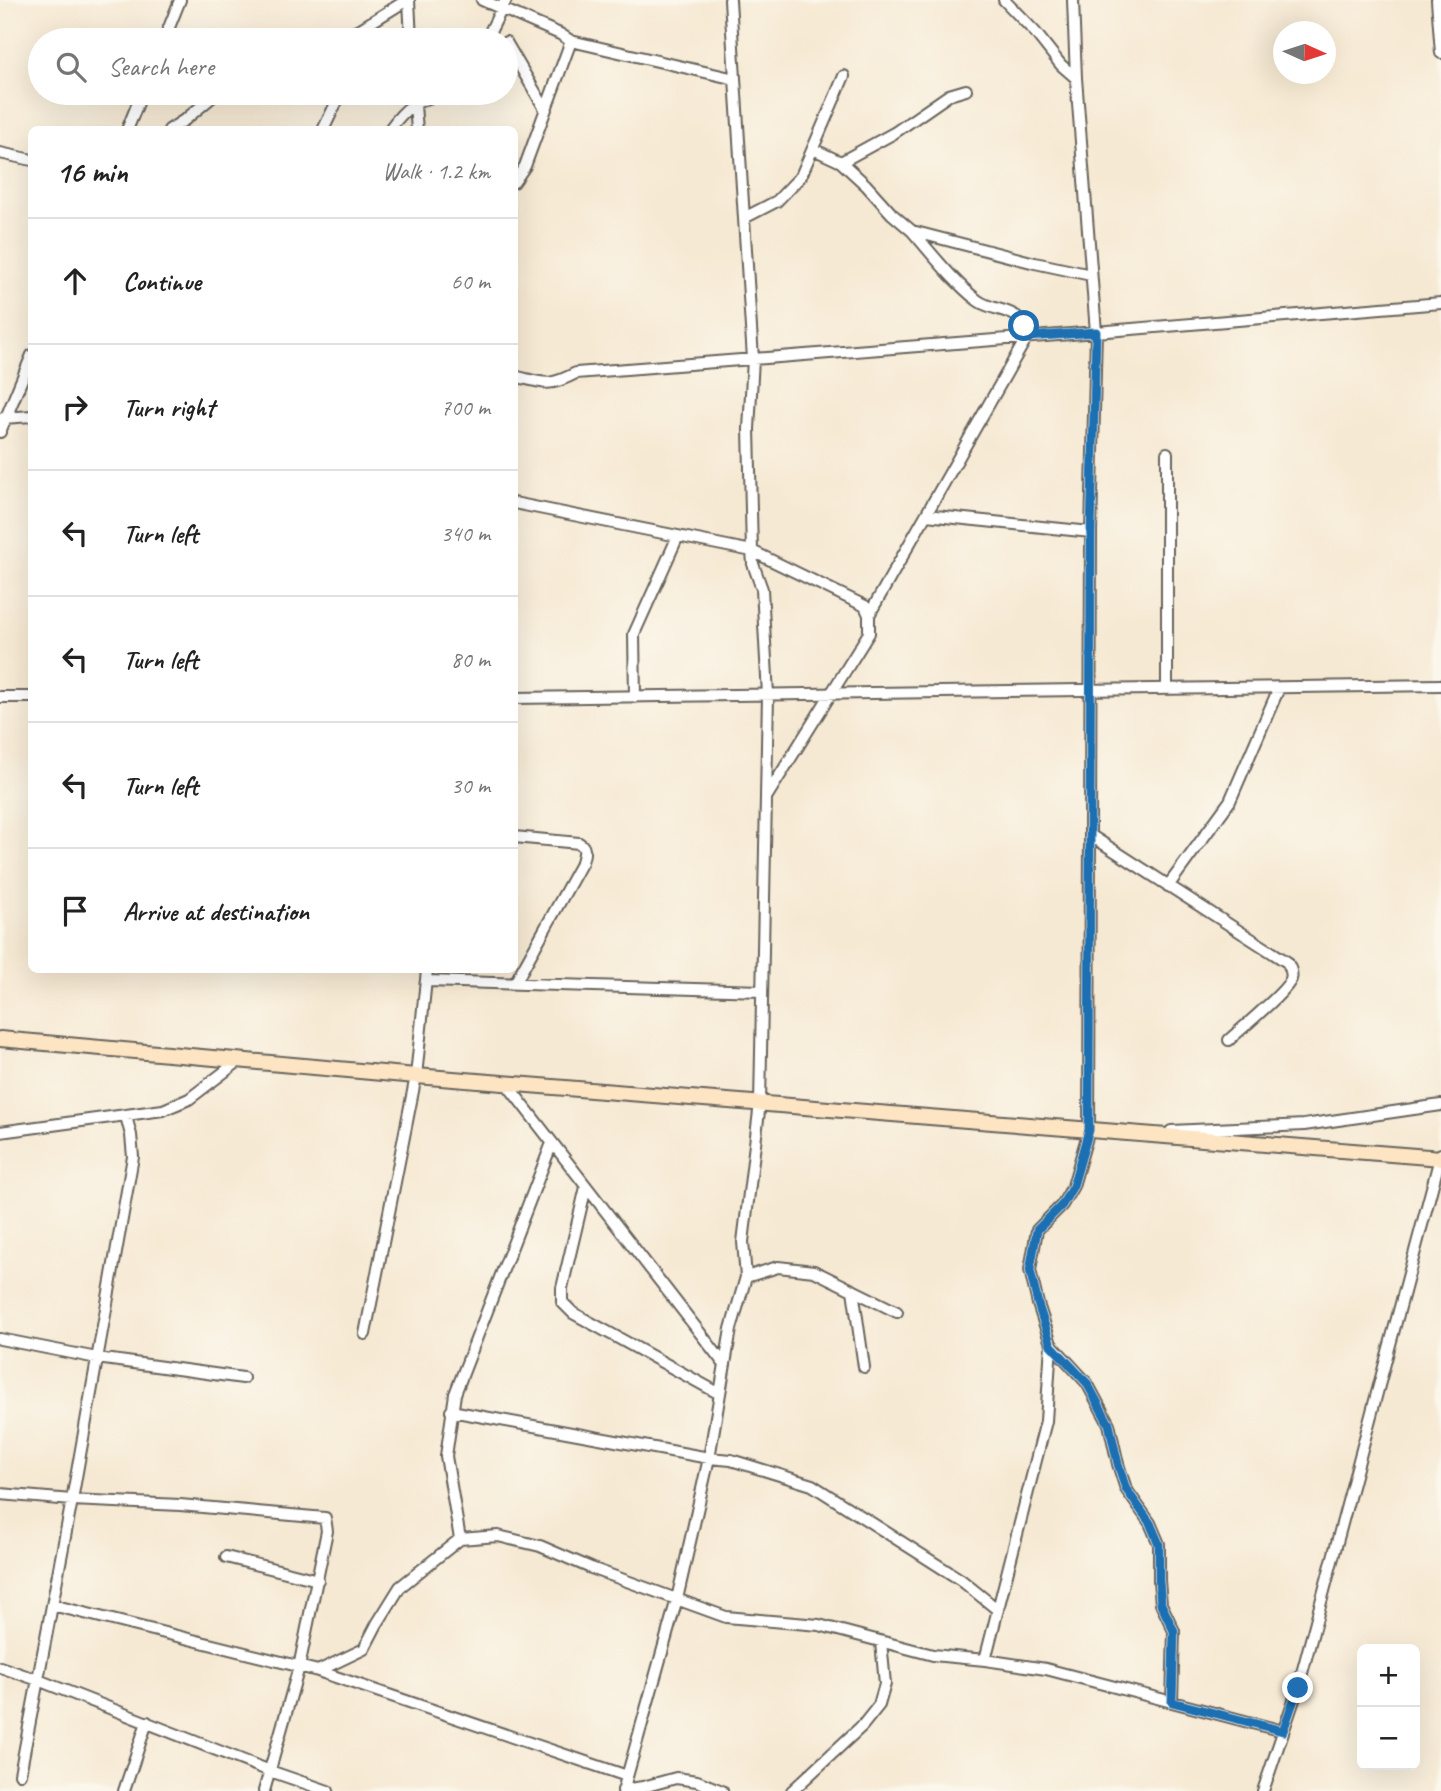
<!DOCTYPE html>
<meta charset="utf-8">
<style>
:root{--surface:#fff;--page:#f2f2f2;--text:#222;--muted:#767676;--line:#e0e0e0}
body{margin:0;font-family:Caveat,sans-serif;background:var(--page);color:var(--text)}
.controls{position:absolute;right:21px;bottom:21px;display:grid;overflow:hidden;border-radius:10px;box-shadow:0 7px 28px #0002}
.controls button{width:63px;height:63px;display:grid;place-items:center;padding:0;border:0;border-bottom:2px solid var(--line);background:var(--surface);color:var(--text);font:35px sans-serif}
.compass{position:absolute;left:1273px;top:21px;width:63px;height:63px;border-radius:50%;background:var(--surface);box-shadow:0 7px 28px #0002;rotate:93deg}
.stop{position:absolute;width:21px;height:21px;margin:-16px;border:5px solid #1f6fb2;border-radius:50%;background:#fff}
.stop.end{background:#1f6fb2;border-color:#fff;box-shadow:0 2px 7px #0008}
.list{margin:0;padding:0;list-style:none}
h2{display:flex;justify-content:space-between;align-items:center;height:91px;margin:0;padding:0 28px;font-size:30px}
h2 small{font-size:23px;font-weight:400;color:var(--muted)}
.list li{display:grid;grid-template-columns:46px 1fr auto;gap:21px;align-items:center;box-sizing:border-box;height:126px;padding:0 28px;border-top:2px solid var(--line)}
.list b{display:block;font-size:26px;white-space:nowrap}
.list em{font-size:23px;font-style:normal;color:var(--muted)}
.icon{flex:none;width:38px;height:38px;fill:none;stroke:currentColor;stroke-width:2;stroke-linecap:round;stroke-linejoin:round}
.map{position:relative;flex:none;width:1441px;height:1791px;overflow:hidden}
.search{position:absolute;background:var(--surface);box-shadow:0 7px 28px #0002;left:28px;top:28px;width:490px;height:77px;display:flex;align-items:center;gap:18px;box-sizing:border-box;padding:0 24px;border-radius:38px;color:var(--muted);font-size:26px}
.panel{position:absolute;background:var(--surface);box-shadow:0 7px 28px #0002;left:28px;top:126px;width:490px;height:847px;border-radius:10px}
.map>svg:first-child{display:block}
</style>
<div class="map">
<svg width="1441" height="1791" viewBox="0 0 1441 1791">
<rect width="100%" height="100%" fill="#fbf7ec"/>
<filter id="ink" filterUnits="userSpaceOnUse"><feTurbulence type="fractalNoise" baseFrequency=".0143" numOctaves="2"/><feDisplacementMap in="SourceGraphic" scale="14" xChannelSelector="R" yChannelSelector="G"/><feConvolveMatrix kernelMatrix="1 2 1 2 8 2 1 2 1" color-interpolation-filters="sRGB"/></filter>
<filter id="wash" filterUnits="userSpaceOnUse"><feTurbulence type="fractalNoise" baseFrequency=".00686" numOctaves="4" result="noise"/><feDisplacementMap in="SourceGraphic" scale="28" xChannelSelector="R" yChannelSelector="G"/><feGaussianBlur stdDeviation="1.57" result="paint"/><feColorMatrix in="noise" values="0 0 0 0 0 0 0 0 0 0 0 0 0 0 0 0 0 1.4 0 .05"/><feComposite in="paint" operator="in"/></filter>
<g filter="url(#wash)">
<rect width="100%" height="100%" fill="#f6e9d3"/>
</g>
<g filter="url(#ink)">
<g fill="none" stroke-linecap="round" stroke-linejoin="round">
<defs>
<path id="street" d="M409,0L411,40
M482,0L560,34L571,41L735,79
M1004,0L1035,32L1061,65L1076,78
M1437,0L1441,53
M164,40L180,0
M335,40L357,31L407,0
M486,40L506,0
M506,42L545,109
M414,93L417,130
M127,130L142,93
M169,130L186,119L217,93
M323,130L341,93
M389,130C407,105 415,102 442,93
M813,149L841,162L866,185L892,214L912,231L1035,263L1091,275
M0,153L32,160
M841,162L894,133L949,95L966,90
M514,182L525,166L571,41
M744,218L777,201L801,176L844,76
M514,376C545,383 547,388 576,373L1096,332L1441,303
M3,418L32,416
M0,432L32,355
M1167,453V689
M514,503L752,551L865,606L869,615V633L767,796
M926,515L1091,532
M869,615L1027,337C1023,305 995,314 977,300C952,280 933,255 912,231
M0,697H32
M635,697L634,634L678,536
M514,698L1441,685
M1090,835L1287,962C1290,967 1293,973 1291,979C1287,991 1241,1029 1229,1040
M514,837L579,843C587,848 584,854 582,862L515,983
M1168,886L1230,801L1279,688
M427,981L762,991
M506,1083L725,1365
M1171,1131L1304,1125L1441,1105
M0,1132L163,1110L189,1099L240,1060
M586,1187L562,1288V1302L573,1313L720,1394
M746,1277L778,1267L814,1271L897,1312
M853,1290L864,1367
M365,1334L416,1076L427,970
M0,1339L97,1358L243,1378
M1051,1344L1087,1383L1109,1424L1118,1464L1126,1489L1150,1523L1159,1544V1581L1161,1604L1174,1631L1172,1702
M451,1411L709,1458L731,1460L812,1485L961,1580L998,1610
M0,1494L72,1500L180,1505L325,1518L327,1531L299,1667L264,1791
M460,1539L446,1456L455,1394L552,1143
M226,1557L318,1580
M52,1605L318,1671L364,1649L377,1624L400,1587L460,1539L498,1536L540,1546L591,1568L726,1617L819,1625L933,1655L985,1660L1046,1669L1283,1731
M985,1660L1046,1421L1051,1344L1038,1304L1030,1270L1037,1230L1062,1205L1073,1186L1089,1130L1091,532L1096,332L1076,78L1073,0
M0,1667L38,1680L270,1771L328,1791
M318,1671L627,1776
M20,1774L72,1500L133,1157L131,1135L126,1116
M623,1790L643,1787L676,1778L697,1781L722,1791
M124,1791L147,1722
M623,1791L677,1599L709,1458L731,1329L746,1277L743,1242L760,1103L768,695L762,589L753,564L752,551L749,429L753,359L730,0
M792,1791L863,1725L879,1705L885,1684L881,1642
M1263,1791L1298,1688L1441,1154"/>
<path id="secondary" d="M0,1039L416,1076L1441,1158"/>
</defs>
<!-- street casing -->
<use href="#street" stroke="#68645c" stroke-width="14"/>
<!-- secondary casing -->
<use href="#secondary" stroke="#68645c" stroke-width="18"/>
<!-- street -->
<use href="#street" stroke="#fff" stroke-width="10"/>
<!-- secondary -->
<use href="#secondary" stroke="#fde5c4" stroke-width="14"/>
</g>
</g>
<g fill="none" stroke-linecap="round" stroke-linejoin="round" filter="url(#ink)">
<!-- route -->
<path stroke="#1f6fb2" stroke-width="9" d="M1024,326L1027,337L1096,332L1091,533L1089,1130L1073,1186L1062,1205L1037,1230L1030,1270L1038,1304L1051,1345L1087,1383L1109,1424L1118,1464L1126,1489L1150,1523L1159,1544V1581L1161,1604L1174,1631L1172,1702L1283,1731L1298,1688"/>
</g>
</svg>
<div class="controls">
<button>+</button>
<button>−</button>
</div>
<svg class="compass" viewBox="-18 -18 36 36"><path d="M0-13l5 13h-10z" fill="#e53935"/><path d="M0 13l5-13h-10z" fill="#767676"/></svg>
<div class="stop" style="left:1024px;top:326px"></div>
<div class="stop end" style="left:1298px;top:1688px"></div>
<div class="search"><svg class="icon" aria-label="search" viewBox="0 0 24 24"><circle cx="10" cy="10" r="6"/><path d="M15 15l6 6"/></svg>Search here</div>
<section class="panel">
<h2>16 min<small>Walk · 1.2 km</small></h2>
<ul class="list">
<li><svg class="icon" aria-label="ahead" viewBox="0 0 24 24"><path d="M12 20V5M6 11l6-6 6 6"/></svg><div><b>Continue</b></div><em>60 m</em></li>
<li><svg class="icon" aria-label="right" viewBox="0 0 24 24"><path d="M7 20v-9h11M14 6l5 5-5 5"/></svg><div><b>Turn right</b></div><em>700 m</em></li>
<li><svg class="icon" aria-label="left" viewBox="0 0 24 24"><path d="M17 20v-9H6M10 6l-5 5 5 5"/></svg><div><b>Turn left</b></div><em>340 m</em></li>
<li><svg class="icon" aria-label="left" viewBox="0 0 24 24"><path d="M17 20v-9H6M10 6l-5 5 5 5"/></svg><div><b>Turn left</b></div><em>80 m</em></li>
<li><svg class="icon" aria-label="left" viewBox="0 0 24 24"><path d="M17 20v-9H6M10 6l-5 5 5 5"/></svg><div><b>Turn left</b></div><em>30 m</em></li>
<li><svg class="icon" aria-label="arrive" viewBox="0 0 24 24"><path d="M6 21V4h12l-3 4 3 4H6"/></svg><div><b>Arrive at destination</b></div></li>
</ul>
</section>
</div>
